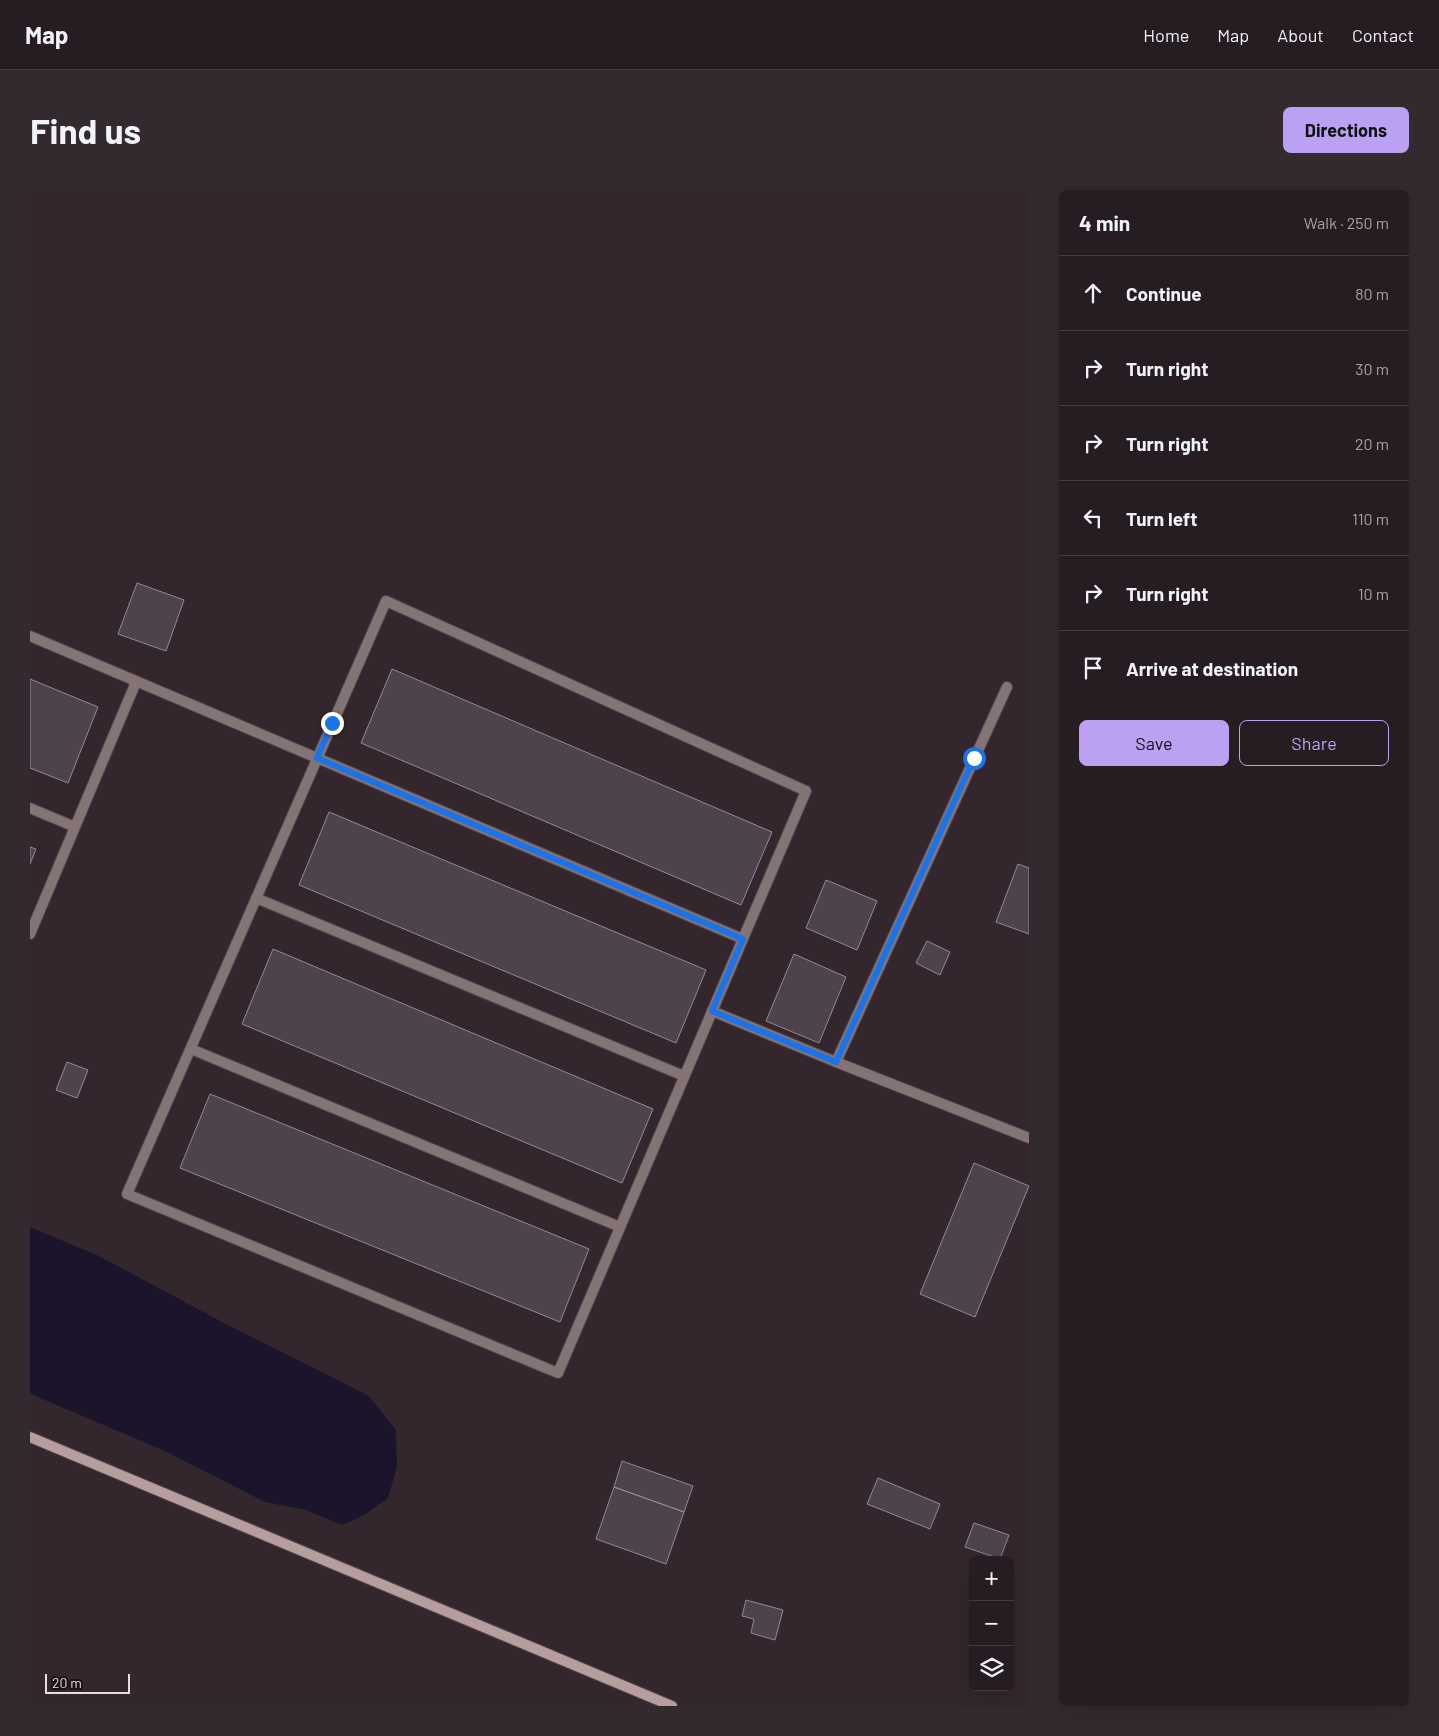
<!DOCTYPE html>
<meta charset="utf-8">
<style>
:root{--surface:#261d22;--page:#322a2f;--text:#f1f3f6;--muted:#a4a2a5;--line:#423b40;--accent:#bca0f2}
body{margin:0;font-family:Barlow,sans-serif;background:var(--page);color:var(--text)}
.controls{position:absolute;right:15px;bottom:15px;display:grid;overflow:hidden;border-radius:8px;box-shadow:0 5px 20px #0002}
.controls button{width:45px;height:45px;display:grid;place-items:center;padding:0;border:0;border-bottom:1px solid var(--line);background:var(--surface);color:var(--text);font:25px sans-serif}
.scale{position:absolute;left:15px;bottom:12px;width:85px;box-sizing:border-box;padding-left:5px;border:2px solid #e6dee2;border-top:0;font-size:14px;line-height:18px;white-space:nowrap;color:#e6dee2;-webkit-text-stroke:4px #171214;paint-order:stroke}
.stop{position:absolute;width:15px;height:15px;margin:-11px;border:4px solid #1a73e8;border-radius:50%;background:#fff}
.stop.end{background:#1a73e8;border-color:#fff;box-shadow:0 1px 5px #0008}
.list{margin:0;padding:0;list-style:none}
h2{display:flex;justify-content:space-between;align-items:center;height:65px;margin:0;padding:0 20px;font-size:21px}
h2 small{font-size:16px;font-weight:400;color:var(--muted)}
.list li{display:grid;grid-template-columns:32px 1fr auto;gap:15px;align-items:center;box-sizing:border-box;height:75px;padding:0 20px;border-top:1px solid var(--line)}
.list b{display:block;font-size:19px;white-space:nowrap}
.list em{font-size:16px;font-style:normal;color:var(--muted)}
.actions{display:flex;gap:10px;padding:15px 20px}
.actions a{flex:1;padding:11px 0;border:1px solid var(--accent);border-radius:8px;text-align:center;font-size:18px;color:var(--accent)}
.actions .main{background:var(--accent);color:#111}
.icon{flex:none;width:28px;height:28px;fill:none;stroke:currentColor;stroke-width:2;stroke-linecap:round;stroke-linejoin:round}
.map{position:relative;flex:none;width:999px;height:1516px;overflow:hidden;border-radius:8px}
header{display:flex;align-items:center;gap:30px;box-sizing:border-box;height:70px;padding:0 25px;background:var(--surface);border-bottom:1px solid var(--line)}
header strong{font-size:24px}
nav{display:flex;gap:28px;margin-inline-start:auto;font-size:18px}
.intro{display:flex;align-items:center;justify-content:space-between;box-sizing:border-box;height:120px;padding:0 30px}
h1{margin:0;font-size:35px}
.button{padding:12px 22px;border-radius:8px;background:var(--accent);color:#111;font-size:18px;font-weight:700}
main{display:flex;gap:30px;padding:0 30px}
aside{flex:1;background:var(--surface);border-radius:8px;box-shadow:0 5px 20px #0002}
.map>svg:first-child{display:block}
</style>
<header>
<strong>Map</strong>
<nav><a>Home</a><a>Map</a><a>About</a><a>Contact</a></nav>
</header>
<div class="intro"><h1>Find us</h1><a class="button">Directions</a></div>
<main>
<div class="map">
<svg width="999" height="1516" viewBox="0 0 999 1516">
<rect width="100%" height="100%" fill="#33272d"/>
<!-- water -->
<path fill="#1c142b" d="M0,1037L69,1066L194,1133L339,1206L366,1240L367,1277L358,1308L333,1326L312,1335L276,1320L235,1312L135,1261L3,1205L0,1202Z"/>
<!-- building -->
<path fill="#4c434d" stroke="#948a96" d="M107,393L154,410L136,461L88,444Z
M362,479L742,642L711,715L331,553Z
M0,489L68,517L38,593L0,578Z
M299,622L676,780L646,853L269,695Z
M0,657L6,659L0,674Z
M988,674L999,678V744L966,732Z
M796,690L847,711L827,760L776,738Z
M897,751L920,762L910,785L886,773Z
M243,759L623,919L592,993L212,834Z
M764,764L816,787L789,853L736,831Z
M37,872L58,880L47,908L26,900Z
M180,904L559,1059L530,1132L150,978Z
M944,973L999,996L945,1127L890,1104Z
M592,1271L663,1296L654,1322L584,1297Z
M848,1288L910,1314L900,1339L837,1314Z
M584,1297L654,1322L636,1374L566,1349Z
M944,1333L979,1345L970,1369L935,1357Z
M716,1410L753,1420L745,1450L721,1443L724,1429L712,1426Z"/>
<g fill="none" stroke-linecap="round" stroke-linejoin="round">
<defs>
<path id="lane" d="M356,411L776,601L528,1183L97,1004Z
M0,446L713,749
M0,618L45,637
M226,708L654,886
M0,744L106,492
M682,821L806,872L977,497
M161,859L590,1037"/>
<path id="street" d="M806,872L999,948"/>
<path id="secondary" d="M0,1247L642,1516"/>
</defs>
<!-- lane casing -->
<use href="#lane" stroke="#50444a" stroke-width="12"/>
<!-- street casing -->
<use href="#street" stroke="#50444a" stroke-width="12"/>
<!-- secondary casing -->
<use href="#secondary" stroke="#50444a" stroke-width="12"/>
<!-- lane -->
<use href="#lane" stroke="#847475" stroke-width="10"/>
<!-- street -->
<use href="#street" stroke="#847475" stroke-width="10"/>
<!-- secondary -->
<use href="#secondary" stroke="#b69d9f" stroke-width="10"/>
</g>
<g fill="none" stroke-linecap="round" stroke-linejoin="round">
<!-- route -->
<path stroke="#1a73e8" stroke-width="6" d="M302,533L287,568L713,749L682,821L806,872L944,568"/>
</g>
</svg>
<div class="controls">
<button>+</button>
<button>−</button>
<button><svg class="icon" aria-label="layers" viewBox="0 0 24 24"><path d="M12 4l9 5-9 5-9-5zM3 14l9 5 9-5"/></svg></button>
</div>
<div class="scale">20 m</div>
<div class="stop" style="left:944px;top:568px"></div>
<div class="stop end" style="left:302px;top:533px"></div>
</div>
<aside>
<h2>4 min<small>Walk · 250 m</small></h2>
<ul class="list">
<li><svg class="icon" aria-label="ahead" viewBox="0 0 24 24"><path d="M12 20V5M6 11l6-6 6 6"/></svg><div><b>Continue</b></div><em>80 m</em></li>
<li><svg class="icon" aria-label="right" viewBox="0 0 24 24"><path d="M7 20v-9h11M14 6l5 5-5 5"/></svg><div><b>Turn right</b></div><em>30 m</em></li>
<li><svg class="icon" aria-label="right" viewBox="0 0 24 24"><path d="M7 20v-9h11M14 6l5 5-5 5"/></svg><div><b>Turn right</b></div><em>20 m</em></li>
<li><svg class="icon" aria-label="left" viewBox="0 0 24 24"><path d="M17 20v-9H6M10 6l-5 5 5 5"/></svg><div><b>Turn left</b></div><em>110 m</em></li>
<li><svg class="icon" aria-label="right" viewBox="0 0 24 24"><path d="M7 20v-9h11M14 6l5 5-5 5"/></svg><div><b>Turn right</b></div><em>10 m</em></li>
<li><svg class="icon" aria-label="arrive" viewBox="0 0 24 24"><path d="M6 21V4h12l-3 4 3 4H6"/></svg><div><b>Arrive at destination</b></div></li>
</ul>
<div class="actions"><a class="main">Save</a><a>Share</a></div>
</aside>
</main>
